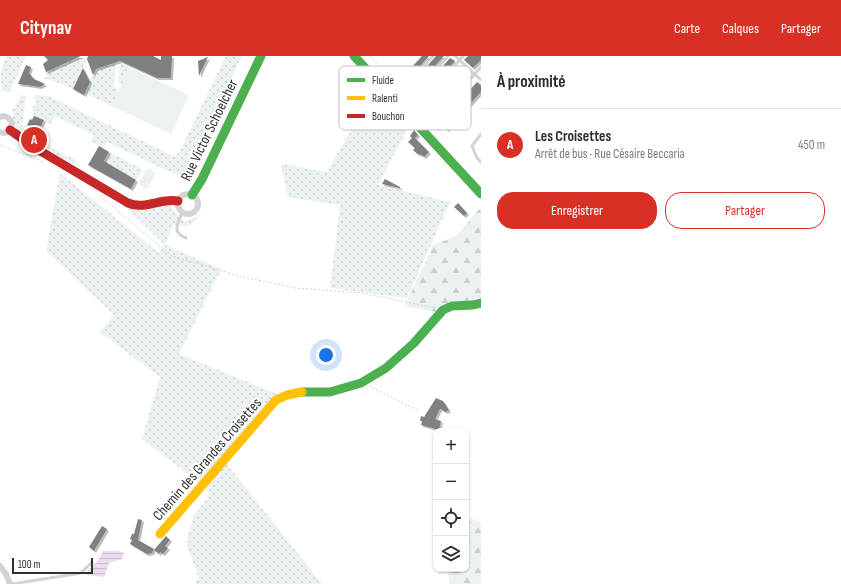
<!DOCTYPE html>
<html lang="fr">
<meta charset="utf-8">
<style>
:root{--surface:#fff;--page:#f2f2f3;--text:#2b2b33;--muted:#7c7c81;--line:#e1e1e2;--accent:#d93025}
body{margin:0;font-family:"Sofia Sans Condensed",sans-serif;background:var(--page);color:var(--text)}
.controls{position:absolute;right:12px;bottom:12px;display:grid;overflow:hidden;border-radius:8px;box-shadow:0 1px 3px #0004}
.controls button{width:36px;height:36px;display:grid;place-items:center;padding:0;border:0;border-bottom:1px solid var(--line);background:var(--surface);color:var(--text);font:20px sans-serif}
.scale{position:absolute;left:12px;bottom:10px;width:81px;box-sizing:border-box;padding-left:4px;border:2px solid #313131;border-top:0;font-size:11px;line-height:14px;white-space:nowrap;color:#313131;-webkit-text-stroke:3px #fff;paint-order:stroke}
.you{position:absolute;left:326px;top:299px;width:14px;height:14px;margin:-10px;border:3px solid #fff;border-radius:50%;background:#1a73e8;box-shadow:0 0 0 6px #1a73e833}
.badge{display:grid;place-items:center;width:26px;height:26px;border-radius:50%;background:var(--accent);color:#fff;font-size:13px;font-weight:700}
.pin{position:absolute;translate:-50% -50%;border:2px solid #fff;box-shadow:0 1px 4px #0006}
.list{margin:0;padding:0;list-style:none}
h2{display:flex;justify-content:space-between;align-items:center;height:52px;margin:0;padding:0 16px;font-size:17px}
h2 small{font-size:13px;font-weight:400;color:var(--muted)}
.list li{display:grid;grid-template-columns:26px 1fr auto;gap:12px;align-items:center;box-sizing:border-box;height:72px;padding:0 16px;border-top:1px solid var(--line)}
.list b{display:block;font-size:15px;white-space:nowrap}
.list p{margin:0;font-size:13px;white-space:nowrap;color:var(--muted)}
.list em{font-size:13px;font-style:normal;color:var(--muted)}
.actions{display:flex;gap:8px;padding:12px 16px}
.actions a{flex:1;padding:9px 0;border:1px solid var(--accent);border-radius:16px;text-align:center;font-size:14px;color:var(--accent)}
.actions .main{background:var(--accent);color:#fff}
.icon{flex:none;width:22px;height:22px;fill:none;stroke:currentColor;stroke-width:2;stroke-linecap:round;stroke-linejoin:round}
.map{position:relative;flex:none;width:481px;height:528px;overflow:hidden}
header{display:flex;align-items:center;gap:24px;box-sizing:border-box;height:56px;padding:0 20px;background:var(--accent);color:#fff}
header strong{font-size:19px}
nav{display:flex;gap:22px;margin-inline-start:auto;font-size:14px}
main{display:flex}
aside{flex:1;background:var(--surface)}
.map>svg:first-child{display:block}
</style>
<header>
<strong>Citynav</strong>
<nav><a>Carte</a><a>Calques</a><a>Partager</a></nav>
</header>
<main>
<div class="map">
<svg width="481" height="528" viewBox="0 0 481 528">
<defs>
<pattern id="grass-dots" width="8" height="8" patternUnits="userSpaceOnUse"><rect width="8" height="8" fill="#ebf2f1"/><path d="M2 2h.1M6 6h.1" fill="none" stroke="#cad0cf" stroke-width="1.8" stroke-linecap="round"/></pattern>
<pattern id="forest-firs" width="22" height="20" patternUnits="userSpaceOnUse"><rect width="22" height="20" fill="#ebf2f1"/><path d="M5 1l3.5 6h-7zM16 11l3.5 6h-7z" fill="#cad0cf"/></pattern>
<pattern id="water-rules" width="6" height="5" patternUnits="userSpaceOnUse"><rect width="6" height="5" fill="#ebddf0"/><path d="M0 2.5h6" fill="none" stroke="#cabece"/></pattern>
<filter id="shadow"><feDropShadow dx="2" dy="2" stdDeviation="0" flood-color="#0004"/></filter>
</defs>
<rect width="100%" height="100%" fill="#fff"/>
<!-- grass -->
<path fill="url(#grass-dots)" d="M7,0H26L9,37L2,34C0,17 0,15 7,0Z
M226,0H242L183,122L107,86L103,92L91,85L94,79L55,60L50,68L34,60L32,50H36L34,39L48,40L173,100L179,97Z
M78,1L87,3L73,33L59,27L45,23L47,18L46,16Z
M116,6L113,31L119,34L112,50L84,37L96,13Z
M120,7L130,12L122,28L118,26Z
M374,34L409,70L378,129L450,146L407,242L330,232L340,149L288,141L281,108L327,116Z
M21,39L26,40L22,73L20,79C15,72 11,59 13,52H15Z
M41,87L76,104L74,106L71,107L48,94V92Z
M109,96L143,114L136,124L104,105Z
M60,117L159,197L165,189L125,150C139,155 142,154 155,151C158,150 162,148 165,148C179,149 176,179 202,156C192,171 190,171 173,169L165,189L221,213L179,298L279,339L222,402L322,528H195L199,521L186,487L194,459L210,439L205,431L142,383L160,321L100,276L114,259L46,195Z"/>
<!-- forest -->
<path fill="url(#forest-firs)" d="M481,151V245L436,256L405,250L433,189L456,180Z
M466,460L481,467V528H450L447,513H466Z"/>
<!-- garden -->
<path fill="#ebf2f1" d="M130,12L189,39L171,78L112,50Z
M148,112L156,117L147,133L138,128Z"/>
<!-- water -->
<path fill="url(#water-rules)" d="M103,495H118L124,497L122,503L109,507L104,521L87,519L88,515L99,503Z"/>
<!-- building -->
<path fill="#808080" filter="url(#shadow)" d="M44,0H81L46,16L43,8L48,4Z
M88,0H153L161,4V0H172L171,22H157L120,5L96,13L93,19L87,3Z
M422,0H429L405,27L401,23Z
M436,0H444L413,34L409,31Z
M468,0H481V4L473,12L464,4Z
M208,1L199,20L198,5Z
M450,2L455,5L421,43L417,39Z
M26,9L31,11L29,17L34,23L45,28L40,31L18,28Z
M83,12L90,26L84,39L73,33Z
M477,26L481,29V36L447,74L439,68Z
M34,60L44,64L37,78L28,74L30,70L27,69L30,63L32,64Z
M414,74L418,79L415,82L429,96L424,101L420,98L419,99L413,94L415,92L408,86L412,82L410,80Z
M99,90L109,96L104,105L136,124L131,133L88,109Z
M385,123L400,131V132L382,128Z
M458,147L467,157L464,160L454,151Z
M436,342L443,345L449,354L446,356L440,353L435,363L441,365L439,374L421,369L422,365H420L421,360L424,361Z
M138,463L142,464L138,484L154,493L152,497L147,498L130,488L132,484L130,483L132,478H134Z
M102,470L107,473L94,495L89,491Z
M166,480L170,484L165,490L168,492L163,498L160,496L159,498L154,494Z"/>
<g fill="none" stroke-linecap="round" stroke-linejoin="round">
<!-- path -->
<path stroke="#d1d1d1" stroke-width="1" stroke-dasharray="2 2" stroke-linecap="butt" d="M370,0L395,27
M403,36L444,79
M0,89L44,106
M100,140L172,200L243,221L296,232L363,237L435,252
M370,329L371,331L419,355"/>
<!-- lane -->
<path stroke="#d3d3d3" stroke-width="3" d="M455,0L481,24
M400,26L437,62L481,11
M405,31L433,0
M413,39L448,0
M422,48L463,0
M481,78L472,90L477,102L481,106
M182,156C178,168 171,176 186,182
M12,528L81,517L92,506"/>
<!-- street -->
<path stroke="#d3d3d3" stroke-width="6" d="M0,61C6,59 9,61 12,67C11,74 8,79 0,76
M178 148a10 10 0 1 1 20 0a10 10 0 1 1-20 0Z
M0,510L6,518L10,528"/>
<!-- fast -->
<path stroke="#4caf50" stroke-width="9" d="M354,0L481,138
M192,139L202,123L261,0
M302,336H330L361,327L386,312L414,287L443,254L452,250L473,249L481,247"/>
<!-- slow -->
<path stroke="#ffc107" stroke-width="9" d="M160,478L276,344L287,339L302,336"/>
<!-- jam -->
<path stroke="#c62828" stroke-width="9" d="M10,74L37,93L128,147C145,154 161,142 178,145"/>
</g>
<g text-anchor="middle" stroke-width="4" stroke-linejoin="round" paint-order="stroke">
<!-- street labels -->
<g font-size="15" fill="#313131" stroke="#fff">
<text transform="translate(209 74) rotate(-64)" y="5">Rue Victor Schoelcher</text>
<text transform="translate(207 403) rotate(-49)" y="5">Chemin des Grandes Croisettes</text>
</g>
</g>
<!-- legend -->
<rect x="339" y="10" width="132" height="64" rx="6" fill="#fff" stroke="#c1c1c1" stroke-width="1"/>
<rect x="347" y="22" width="18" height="4" fill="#4caf50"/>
<rect x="347" y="40" width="18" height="4" fill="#ffc107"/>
<rect x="347" y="58" width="18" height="4" fill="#c62828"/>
<g font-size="11" fill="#313131">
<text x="372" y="28">Fluide</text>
<text x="372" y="46">Ralenti</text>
<text x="372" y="64">Bouchon</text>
</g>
</svg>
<div class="controls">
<button>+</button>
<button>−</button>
<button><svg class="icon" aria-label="locate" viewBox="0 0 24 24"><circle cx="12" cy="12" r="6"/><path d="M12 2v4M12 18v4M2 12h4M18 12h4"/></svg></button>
<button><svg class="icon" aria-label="layers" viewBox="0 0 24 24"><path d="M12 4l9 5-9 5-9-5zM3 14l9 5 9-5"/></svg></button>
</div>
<div class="scale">100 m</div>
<div class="you"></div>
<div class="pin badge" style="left:34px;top:84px">A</div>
</div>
<aside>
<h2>À proximité<small></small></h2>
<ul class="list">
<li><span class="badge">A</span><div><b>Les Croisettes</b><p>Arrêt de bus · Rue Césaire Beccaria</p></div><em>450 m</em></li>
</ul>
<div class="actions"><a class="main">Enregistrer</a><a>Partager</a></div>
</aside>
</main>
